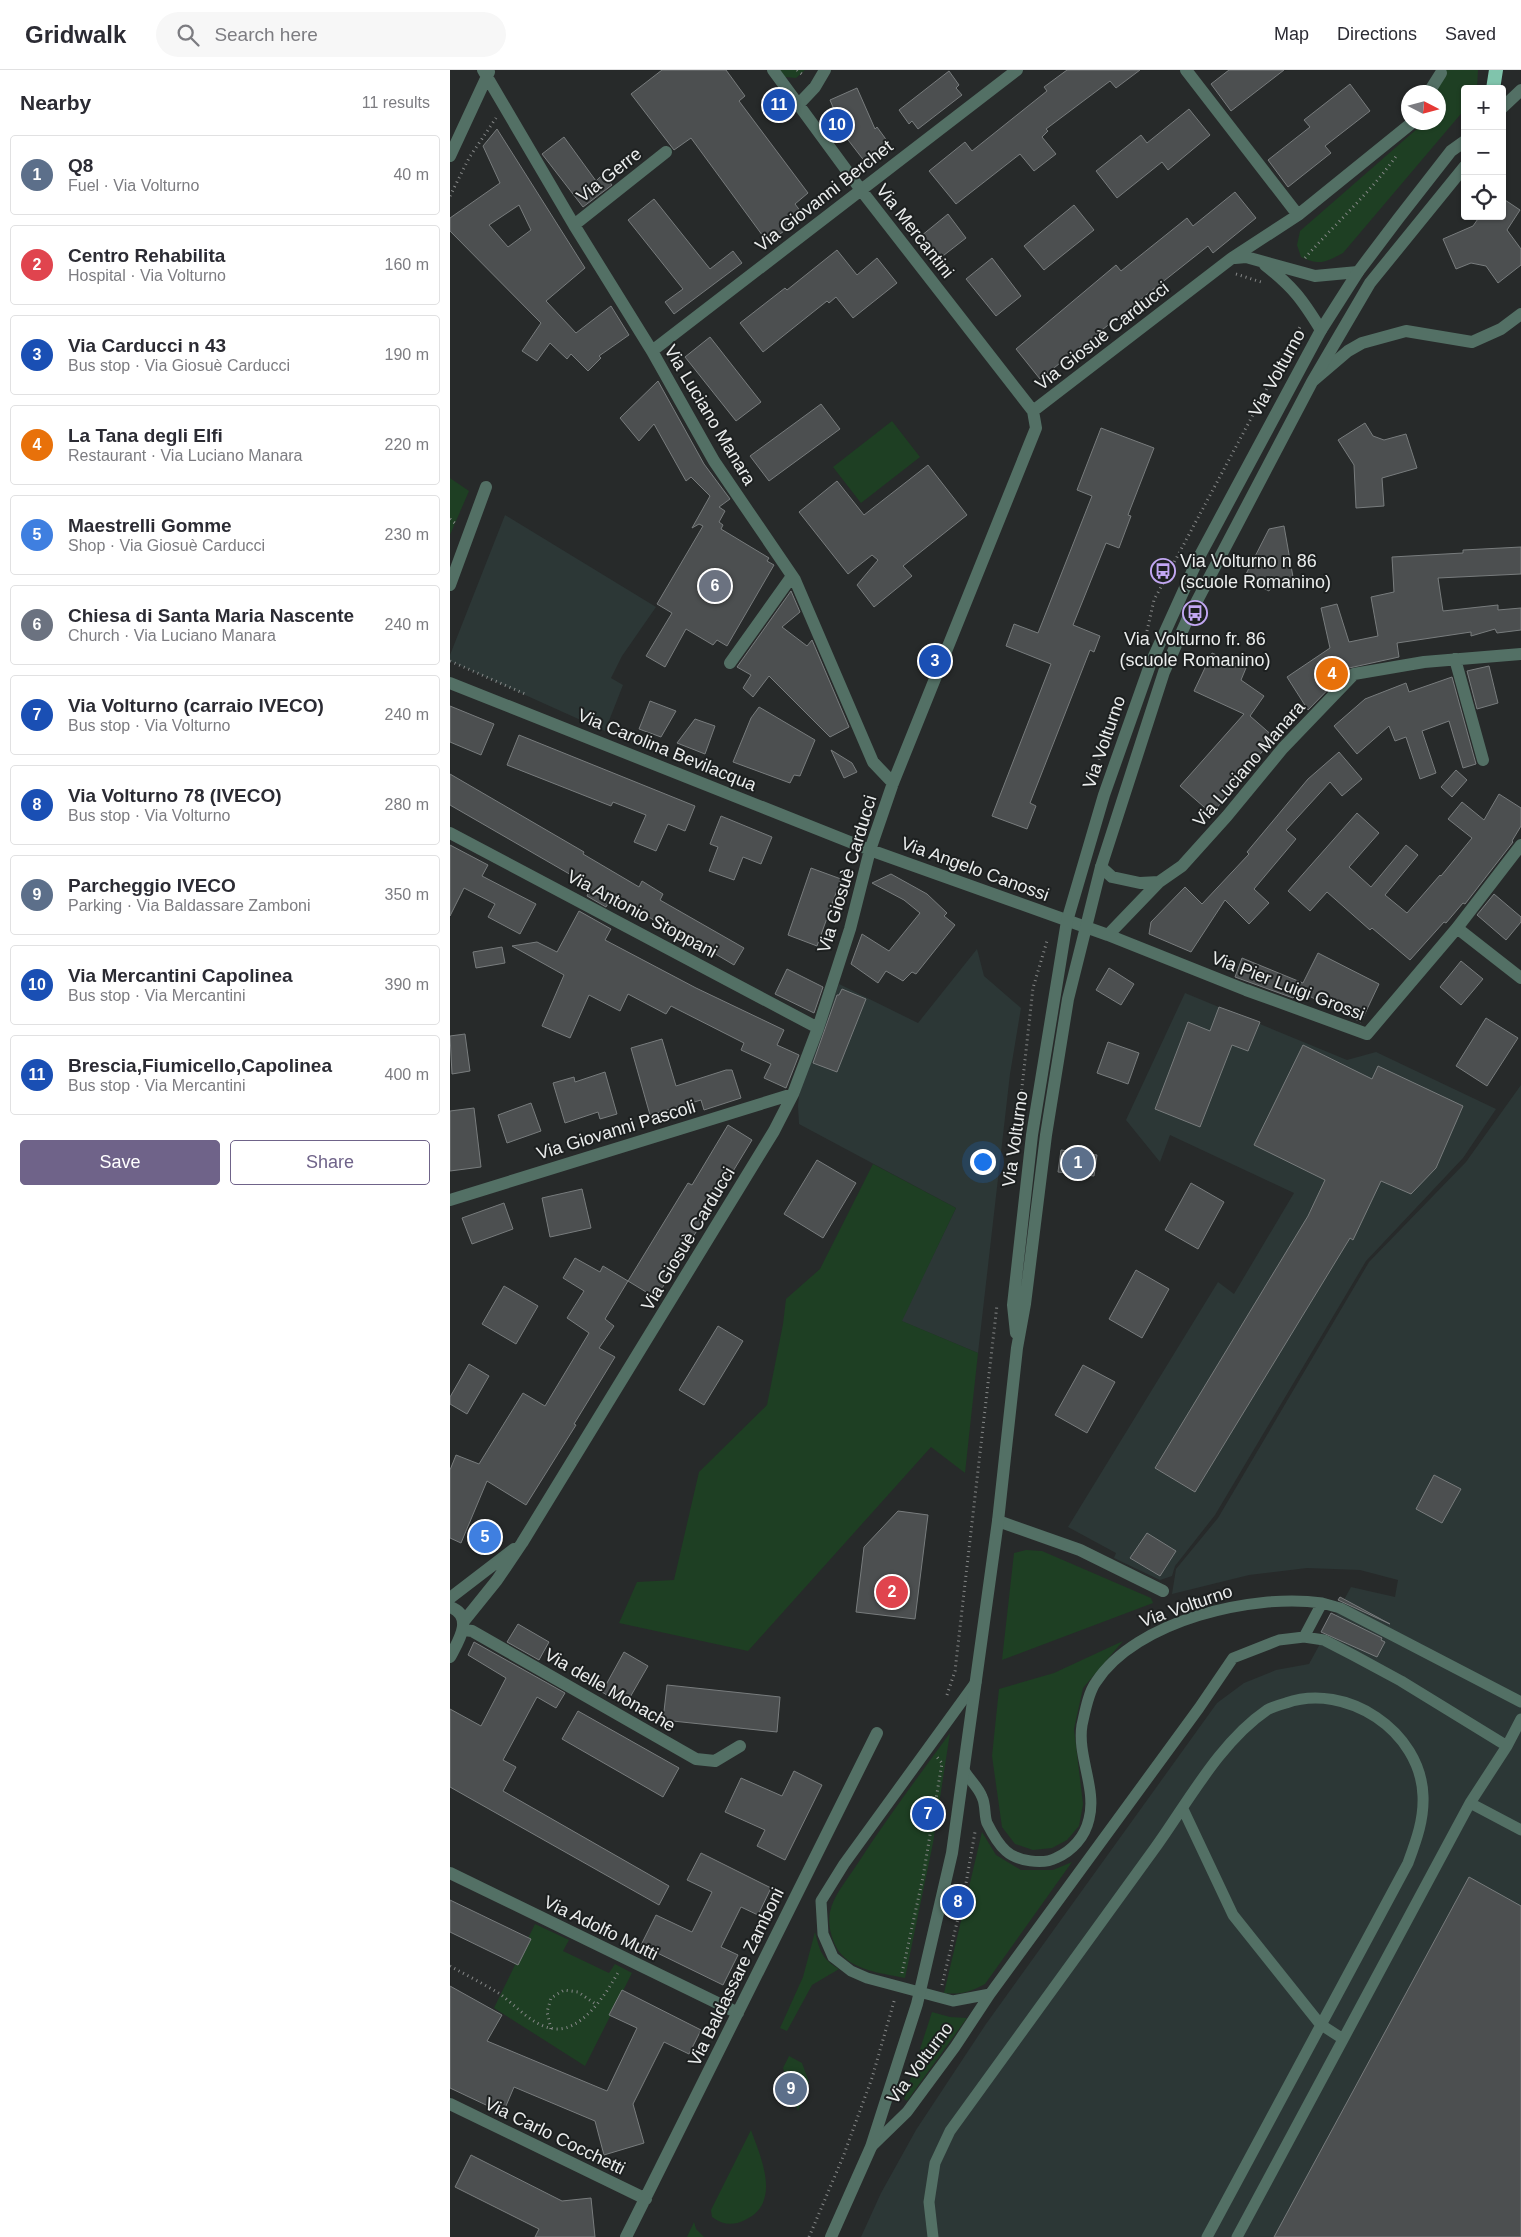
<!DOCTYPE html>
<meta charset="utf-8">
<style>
:root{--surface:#fff;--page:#f7f7f7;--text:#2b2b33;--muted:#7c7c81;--line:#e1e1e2;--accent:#6f6389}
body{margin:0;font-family:Arial,sans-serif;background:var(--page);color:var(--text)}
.controls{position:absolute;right:15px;top:15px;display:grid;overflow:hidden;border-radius:5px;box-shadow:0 1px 4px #0004}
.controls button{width:45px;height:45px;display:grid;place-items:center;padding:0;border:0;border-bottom:1px solid var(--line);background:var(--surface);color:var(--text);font:25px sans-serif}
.compass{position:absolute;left:951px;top:15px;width:45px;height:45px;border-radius:50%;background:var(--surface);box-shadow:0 1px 4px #0004;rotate:96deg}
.you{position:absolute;left:532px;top:1091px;width:18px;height:18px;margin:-12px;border:4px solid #fff;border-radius:50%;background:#1a73e8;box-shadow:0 0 0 8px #1a73e833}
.badge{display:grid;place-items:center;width:32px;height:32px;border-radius:50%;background:var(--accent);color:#fff;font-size:16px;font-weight:700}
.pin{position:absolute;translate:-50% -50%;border:2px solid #fff;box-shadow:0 1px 5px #0006}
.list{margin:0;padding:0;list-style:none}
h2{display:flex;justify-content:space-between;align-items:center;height:65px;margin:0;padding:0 20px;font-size:21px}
h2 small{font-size:16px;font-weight:400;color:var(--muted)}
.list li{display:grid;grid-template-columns:32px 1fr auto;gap:15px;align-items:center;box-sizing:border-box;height:80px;margin:0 10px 10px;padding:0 10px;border:1px solid var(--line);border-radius:5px}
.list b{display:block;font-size:19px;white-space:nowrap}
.list p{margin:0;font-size:16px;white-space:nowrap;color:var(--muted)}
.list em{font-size:16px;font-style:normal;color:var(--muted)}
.actions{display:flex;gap:10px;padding:15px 20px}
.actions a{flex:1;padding:11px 0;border:1px solid var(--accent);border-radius:5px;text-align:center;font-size:18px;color:var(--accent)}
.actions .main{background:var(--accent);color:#fff}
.icon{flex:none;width:28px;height:28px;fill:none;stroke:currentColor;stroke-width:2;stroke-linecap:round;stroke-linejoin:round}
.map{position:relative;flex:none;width:1071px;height:2167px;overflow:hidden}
header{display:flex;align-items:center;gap:30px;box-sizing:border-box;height:70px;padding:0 25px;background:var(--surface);border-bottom:1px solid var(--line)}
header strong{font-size:24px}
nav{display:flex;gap:28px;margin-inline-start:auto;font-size:18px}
.search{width:350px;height:45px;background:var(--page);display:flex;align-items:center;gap:12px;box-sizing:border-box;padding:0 18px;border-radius:28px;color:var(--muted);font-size:19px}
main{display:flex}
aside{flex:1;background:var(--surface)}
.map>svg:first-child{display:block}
</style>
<header>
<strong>Gridwalk</strong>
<div class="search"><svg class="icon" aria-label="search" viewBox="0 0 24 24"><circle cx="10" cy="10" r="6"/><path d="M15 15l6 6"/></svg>Search here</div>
<nav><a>Map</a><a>Directions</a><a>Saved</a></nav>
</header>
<main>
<aside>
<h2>Nearby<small>11 results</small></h2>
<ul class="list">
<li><span class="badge" style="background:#5c6f8a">1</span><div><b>Q8</b><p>Fuel · Via Volturno</p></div><em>40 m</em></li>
<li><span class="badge" style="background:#e0444e">2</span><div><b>Centro Rehabilita</b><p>Hospital · Via Volturno</p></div><em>160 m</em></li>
<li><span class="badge" style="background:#1a4fb4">3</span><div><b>Via Carducci n 43</b><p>Bus stop · Via Giosuè Carducci</p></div><em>190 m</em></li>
<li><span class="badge" style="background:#e8710a">4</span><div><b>La Tana degli Elfi</b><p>Restaurant · Via Luciano Manara</p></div><em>220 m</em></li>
<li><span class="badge" style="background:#3f7fe0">5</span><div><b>Maestrelli Gomme</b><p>Shop · Via Giosuè Carducci</p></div><em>230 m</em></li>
<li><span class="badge" style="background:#6b7280">6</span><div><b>Chiesa di Santa Maria Nascente</b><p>Church · Via Luciano Manara</p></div><em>240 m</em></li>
<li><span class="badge" style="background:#1a4fb4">7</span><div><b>Via Volturno (carraio IVECO)</b><p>Bus stop · Via Volturno</p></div><em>240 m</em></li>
<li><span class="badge" style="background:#1a4fb4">8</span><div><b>Via Volturno 78 (IVECO)</b><p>Bus stop · Via Volturno</p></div><em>280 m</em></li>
<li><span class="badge" style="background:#5c6f8a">9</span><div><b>Parcheggio IVECO</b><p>Parking · Via Baldassare Zamboni</p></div><em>350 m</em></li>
<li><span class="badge" style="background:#1a4fb4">10</span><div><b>Via Mercantini Capolinea</b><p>Bus stop · Via Mercantini</p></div><em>390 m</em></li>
<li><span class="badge" style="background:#1a4fb4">11</span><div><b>Brescia,Fiumicello,Capolinea</b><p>Bus stop · Via Mercantini</p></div><em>400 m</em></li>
</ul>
<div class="actions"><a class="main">Save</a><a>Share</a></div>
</aside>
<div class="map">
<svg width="1071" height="2167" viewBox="0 0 1071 2167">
<rect width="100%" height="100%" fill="#272a2a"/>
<!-- built -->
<path fill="#2c3736" d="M55,445L206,537L172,586L161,608L173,615L155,661L0,591V585Z
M527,879L534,906L571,938L560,1004L528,1283L451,1251L506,1138L349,1054L348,1036L350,1017L389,914L468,953Z
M735,923L897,990L926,982L1046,1039L1013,1088L916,1191L765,1445L725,1496L722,1506L710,1510L664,1488L666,1483L618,1457L768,1212L784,1224L844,1123L720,1065L710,1092L676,1050Z
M1071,1015V2167H411L431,2123L466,2060L536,1954L767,1633L794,1613L826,1600L859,1594L901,1517L945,1527L948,1510L910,1500L857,1498L799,1505L722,1524L726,1499L768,1448L919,1192L1016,1092Z"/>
<!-- green -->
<path fill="#1e3f23" d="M330,0H355L346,8L335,7Z
M987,0H1028L1027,19H1015V39L893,183C876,192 870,196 851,187L847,175L850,161L968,58L970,53L988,52V22H980Z
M442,351L470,387L411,433L383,397Z
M0,408L19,421L0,465Z
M423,1094L506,1138L452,1251L528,1283L515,1403L481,1377L298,1581L169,1553L187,1512L224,1510L249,1402L317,1335L333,1254L336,1229L370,1199Z
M576,1480L592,1481L701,1528L703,1533L552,1590L564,1483Z
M673,1571L633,1618L624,1659L633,1734L629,1756L617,1770L602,1778L583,1780L565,1774L552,1757L542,1686L549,1619L604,1603Z
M500,1663L483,1773L455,1908C436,1904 406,1901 392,1885C383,1876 377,1856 380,1842C383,1826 397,1810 406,1796C435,1751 468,1707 500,1663Z
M532,1762L546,1785L571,1800H603L622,1792L535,1914C520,1922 511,1925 494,1923Z
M85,1854L119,1870L113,1881L159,1903L165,1894L182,1903L135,1996L44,1938Z
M365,1862C370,1881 371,1888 389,1899L362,1915L337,1961L330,1958L353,1907Z
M482,1942L500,1947L517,1948L457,2031L454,2029Z
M339,1986L352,1993L359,2012L348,2041L333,1998Z
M301,2060C311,2088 332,2133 295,2150C283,2156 273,2155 262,2147L261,2140Z
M244,2152L246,2159L254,2167H237Z"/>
<!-- building -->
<path fill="#4c4f50" stroke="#787c7d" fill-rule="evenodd" d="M212,0H276L295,26L289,31L358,123L345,134L354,146L318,173L241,68L224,80L181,24Z
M617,0H690L666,18L660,11L596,59L598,61L592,67L606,84L584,101L570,84L506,134L479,101L515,72L522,81L597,21L594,17Z
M779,0H834L781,41L761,14Z
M499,1L509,15L506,18L512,25L468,59L462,51L459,54L449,40Z
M900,14L920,41L875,76L881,83L838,117L818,90L860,57L854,50Z
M407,18L425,59L427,57L443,79L419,97L395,66L380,30Z
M739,39L760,65L718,100L712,92L667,128L646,101L691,65L697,73Z
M47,59L135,198L96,231L126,263L161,236L179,265L149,286L151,288L138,301L121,284L117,289L100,273L87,291L72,281L91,253L0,161V148L50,113L33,76ZM69,135L81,160L58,177L39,155Z
M114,67L146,111L153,104L162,115L133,137L92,84Z
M785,122L806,148L763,183L758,176L590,309L566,279L666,195L671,201L737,148L743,156Z
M1052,128L1070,140L1057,160L1071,179V195L1048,213L1036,196L1021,193L1006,199L993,169L1023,156L1030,146H1052Z
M204,129L260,199L283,181L292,193L224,244L215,232L233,219L178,150Z
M624,135L644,160L594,200L574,176Z
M498,144L516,168L489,189L471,166Z
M387,180L407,205L427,188L447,213L403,248L386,227L379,233L377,231L313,282L290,253L335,218L337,220Z
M542,188L571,226L546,246L516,209Z
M260,267L311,332L286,351L235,287Z
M208,311L254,394L280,429L269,437L275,441L269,452L273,455L271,459L319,488L317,491L324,495L277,576L267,570L263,575L236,559L215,597L196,586L222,543L207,534L253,456L249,454L242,458L260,426L241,407L236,411L204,354L189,371L170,348Z
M371,334L390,359L319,411L300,386Z
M915,353L923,366L934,370L956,364L967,398L932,408L934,436L906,438L904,395L888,370Z
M651,358L704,378L678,445L681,446L669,478L656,473L623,555L650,566L644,582L640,580L580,733L586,736L577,759L542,746L601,594L556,576L564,554L588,563L642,426L627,420Z
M478,395L517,445L453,496L462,506L424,537L407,515L428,490L422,485L398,504L349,442L387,411L414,445Z
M834,456L843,507L825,510L819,521L794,508L819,459Z
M1071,477V504L988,508L993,541L1048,535V540L1071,538V560L1047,563L1045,559L1021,566V562L947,573L949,587L899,598L858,640L837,607L880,578L871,538L887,534L899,572L928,566L921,527L944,522L942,487L1013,483V480Z
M341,521L350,542L332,557L357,576L362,570L399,657L380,667L319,606L303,627L293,618L301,605L287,597Z
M762,583L796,598L791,610L814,626L800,646L824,667L762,744L730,716L794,644L744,621Z
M1039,596L1048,633L1027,639L1017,601Z
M1002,607L1026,694L1013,698L999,651L972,661L986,703L970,709L956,667L945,671L939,656L907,684L884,656L915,629L956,613L959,622Z
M200,631L226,641L211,667L189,659Z
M0,636L44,654L31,685L0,672Z
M309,637L365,670L350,706L344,705L340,713L283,692L301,648Z
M245,649L265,656L255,684L227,673Z
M69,665L245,736L235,761L218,754L206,781L184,772L196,745L163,732L161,736L57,695Z
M381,680L402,693L407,702L394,708Z
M889,682L912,709L892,726L880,712L836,760L846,769L804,819L819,833L799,854L775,830L741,882L699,864L701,852L735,817L752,834L799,784L797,782L858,709Z
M1006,700L1017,710L1002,727L991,717Z
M0,704L134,782L133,784L189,817L192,811L213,824L210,830L294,878L284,895L247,873L246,875L163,826L156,837L137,826L140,820L133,816L135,813L0,735Z
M1049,724L1071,738V756L1062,771L1063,772L1015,834L1013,833L996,853L994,852L960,890L922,858L920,860L877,822L860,841L838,821L907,743L929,763L899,797L921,817L956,775L968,785L935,825L957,843L990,805L991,806L1022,768L998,749L1012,732L1034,750Z
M271,746L322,767L311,794L293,787L284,810L259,801L268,777L260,774Z
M0,775L38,795L32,806L86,834L70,864L38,847L45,834L14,818L0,846Z
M361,798L391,809L367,876L338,865Z
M441,804L477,824L497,843L494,846L505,855L466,904L462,902L453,911L436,901L428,913L401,894L412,864L439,881L470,843L454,830L422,813Z
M1044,824L1071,847V852L1056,870L1027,845Z
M129,841L161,859L155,870L246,918L334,960L327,975L349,985L336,1018L314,1008L321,994L291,980L294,973L221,936L216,944L178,924L170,941L139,925L120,968L92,956L114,905L62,876L87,872L107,882Z
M52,877L55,893L26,898L23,882Z
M868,883L929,914L911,952L849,921L843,928L785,907L792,888L853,913Z
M1011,891L1033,909L1011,935L990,917Z
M659,898L684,914L671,935L646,920Z
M337,899L373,917L364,943L325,924Z
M392,919L416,929L387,1002L363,993L387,925H389Z
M769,937L810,952L798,981L782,975L750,1057L705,1039L738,952L760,961Z
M1036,948L1068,968L1037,1016L1006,996Z
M15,964L20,1001L2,1004L0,966Z
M212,969L226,1016L276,1000H282L291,1028L254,1040L251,1030L200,1045L181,978Z
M658,972L689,983L678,1014L647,1003Z
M853,975L922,1009L928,996L1013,1036L986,1098L961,1124L931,1111L903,1170L900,1168L745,1422L705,1398L858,1146L875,1110L804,1075Z
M155,1002L167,1044L150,1049L148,1042L115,1053L103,1013L124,1007L125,1012Z
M81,1033L91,1061L57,1073L48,1045Z
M24,1038L31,1097L0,1101V1041Z
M278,1055L302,1070L206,1228L178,1211L238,1113L242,1115Z
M611,1080L647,1085L644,1106L608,1102Z
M367,1090L406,1113L373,1168L334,1144Z
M741,1113L774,1132L748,1179L715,1160Z
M132,1119L141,1158L100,1167L92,1128Z
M54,1133L63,1159L22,1174L12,1148Z
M125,1188L150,1202L153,1196L178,1211L155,1249L164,1256L149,1278L165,1287L124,1354L126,1355L76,1435L37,1411L11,1473L0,1468V1400L6,1385L29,1394L73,1323L95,1336L139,1263L117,1248L134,1221L113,1208Z
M686,1200L719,1219L692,1268L659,1249Z
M54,1216L88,1236L66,1274L32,1254Z
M268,1256L293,1271L254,1335L229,1320Z
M19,1294L39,1306L17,1344L0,1334V1327Z
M633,1295L665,1312L637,1363L605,1345Z
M984,1405L1011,1419L992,1453L966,1439Z
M448,1441L478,1445L465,1549L406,1542L414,1477Z
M697,1463L726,1481L710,1506L680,1488Z
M890,1527L940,1554L888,1530Z
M881,1543L932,1568L931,1570L935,1572L927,1587L871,1562Z
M68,1554L99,1572L89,1590L57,1572Z
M24,1572L115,1623L106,1638L87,1627L53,1690L66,1697L53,1721L219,1816L209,1835L0,1717V1639L31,1656L56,1608L18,1585Z
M174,1582L198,1596L175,1636L152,1622Z
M217,1615L330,1627L327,1662L213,1650Z
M128,1641L229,1698L213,1727L112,1669Z
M344,1701L372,1715L335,1790L307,1776L315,1760L275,1742L291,1708L332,1726Z
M251,1783L321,1818L308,1845L291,1837L271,1877L288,1885L273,1915L191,1875L206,1845L242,1862L262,1822L237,1810Z
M1019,1807L1071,1836V2167H824Z
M0,1830L81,1869L68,1895L0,1862Z
M0,1916L52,1945L37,1971L157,2021L187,1958L159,1945L172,1920L251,1960L239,1984L214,1972L183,2034L194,2073L154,2085L145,2051L64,2017L53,2043L0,2018Z
M21,2085L112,2131L141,2128L145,2167H85L89,2159L5,2117Z"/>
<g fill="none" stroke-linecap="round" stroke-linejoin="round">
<!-- path -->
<path stroke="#868888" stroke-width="3" stroke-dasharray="1 4" stroke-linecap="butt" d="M347,0L354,6
M0,126L19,88L46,48
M855,188C885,154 920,123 947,85
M786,204L811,212
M0,449L7,455
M697,561L704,530L851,255
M0,591L75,624
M644,704L651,684
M570,1035L583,918L597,871
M497,1625L505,1601L547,1235
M0,1896C16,1905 34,1914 50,1924C65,1935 81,1954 100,1958C131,1966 157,1922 169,1901
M452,1903L473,1807L492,1693L487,1687
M492,1915L515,1819L525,1762
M101,1959L97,1942L101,1928L114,1920L128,1922L147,1935
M359,2167L393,2087L422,2008L445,1928"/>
<!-- service -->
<path stroke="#537065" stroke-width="11" d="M872,1533L890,1538L1071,1632
M854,1567L874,1570L903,1585L951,1611L1057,1676
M526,1612L394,1794L371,1831L373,1864L383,1887L401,1901L417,1908L503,1931L540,1924
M1020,1733L1071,1760
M733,1739L783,1845L870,1954L893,1969
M421,2077L457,2042L505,1977L540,1924L749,1638L783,1588L829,1570L854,1567L872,1533C804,1523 686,1550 646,1612C638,1623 635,1642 632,1655C627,1686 647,1719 639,1749C635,1767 622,1781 606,1788C593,1795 567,1791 556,1781C548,1774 542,1763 537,1753C534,1745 536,1735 532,1727C529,1718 520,1710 515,1702
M483,2167L479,2132L485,2093L500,2061C568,1967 637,1873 705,1778C738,1732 770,1672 817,1640C822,1637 829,1635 836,1633C896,1612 971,1661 973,1726C974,1750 966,1771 958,1793L757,2167
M787,2167L1020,1733L1057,1676L1071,1649"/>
<!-- minor -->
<path stroke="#537065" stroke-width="12" d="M33,0L124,155L202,281L264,391L345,510L423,692L443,713
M736,0L848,145
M979,22L991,3
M347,36L365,17L375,0
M0,86L39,2
M124,155L216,82
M785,188L796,187L865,206L908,202
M815,195C843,217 852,229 871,260
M202,281L567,0
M864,310L898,281L912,273L956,261L1022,272L1051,259L1071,244
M583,341L782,188L848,145L963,52
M0,515L36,417
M1005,589L1033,690
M280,593L342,506
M0,613L420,780L658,865L796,920L917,964L1007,858L1071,775
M0,763L368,958
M651,797L662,807L690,813L709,812L732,796L777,746L833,678L904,604L974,592L1071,584
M1007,858L1071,908
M658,865L709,812
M0,1130L343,1024
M548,1451L630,1480L713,1521
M0,1528L64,1479
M0,1537C25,1546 8,1572 0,1587
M14,1551L47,1510L72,1473L324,1061L343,1024L368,958L400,859L420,780L443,713L586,358L583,341L411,120L323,0
M14,1560L22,1561L246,1689L265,1691L290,1676
M0,1803L288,1943
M0,2034L196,2129
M176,2167L427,1663"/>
<!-- tertiary -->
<path stroke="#537065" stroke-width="12" d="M1052,38L1071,20
M566,1263L563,1235L582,1065L617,851L654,725L700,595L748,489L871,260L908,202L948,149L1001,81L1015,71
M381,2167L421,2077L467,1934L502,1783L548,1451L567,1278L575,1234L596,1065L618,929L651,797L714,602L738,548L862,312L920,213L1015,96"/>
<!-- trunk -->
<path stroke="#80c4ac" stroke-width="14" d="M1043,19L1046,0"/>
</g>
<!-- icons -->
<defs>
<symbol id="bus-ring" viewBox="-11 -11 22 22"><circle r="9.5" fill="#1d2020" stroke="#c2a7f2" stroke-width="1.5"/><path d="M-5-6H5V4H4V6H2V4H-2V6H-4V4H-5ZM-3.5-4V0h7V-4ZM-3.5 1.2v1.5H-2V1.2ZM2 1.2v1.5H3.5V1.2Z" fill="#c2a7f2"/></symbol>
</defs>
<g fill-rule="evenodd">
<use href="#bus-ring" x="699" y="487" width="28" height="28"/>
<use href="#bus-ring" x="731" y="529" width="28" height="28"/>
</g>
<g text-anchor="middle" stroke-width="4" stroke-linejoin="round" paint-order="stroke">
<!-- street labels -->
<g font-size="18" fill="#ebeded" stroke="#1d2020">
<text transform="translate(159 105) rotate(-38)" y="6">Via Gerre</text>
<text transform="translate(374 126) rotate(-38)" y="6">Via Giovanni Berchet</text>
<text transform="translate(465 161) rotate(52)" y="6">Via Mercantini</text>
<text transform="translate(652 266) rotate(-38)" y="6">Via Giosuè Carducci</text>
<text transform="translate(827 303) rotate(-61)" y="6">Via Volturno</text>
<text transform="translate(260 345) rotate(59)" y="6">Via Luciano Manara</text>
<text transform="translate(654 672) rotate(-71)" y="6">Via Volturno</text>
<text transform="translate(217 680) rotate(22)" y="6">Via Carolina Bevilacqua</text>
<text transform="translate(799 694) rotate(-49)" y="6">Via Luciano Manara</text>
<text transform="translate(525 799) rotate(20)" y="6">Via Angelo Canossi</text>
<text transform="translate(397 804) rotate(-73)" y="6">Via Giosuè Carducci</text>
<text transform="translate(192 844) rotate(28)" y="6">Via Antonio Stoppani</text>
<text transform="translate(838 916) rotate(21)" y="6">Via Pier Luigi Grossi</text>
<text transform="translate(166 1060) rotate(-17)" y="6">Via Giovanni Pascoli</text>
<text transform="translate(565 1069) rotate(-82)" y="6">Via Volturno</text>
<text transform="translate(238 1169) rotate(-59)" y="6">Via Giosuè Carducci</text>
<text transform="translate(736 1536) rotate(-19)" y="6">Via Volturno</text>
<text transform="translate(160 1620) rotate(30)" y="6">Via delle Monache</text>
<text transform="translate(151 1858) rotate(26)" y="6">Via Adolfo Mutti</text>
<text transform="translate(286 1907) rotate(-64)" y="6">Via Baldassare Zamboni</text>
<text transform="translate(470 1993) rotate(-53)" y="6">Via Volturno</text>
<text transform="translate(105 2066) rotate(26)" y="6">Via Carlo Cocchetti</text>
</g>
<!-- poi labels -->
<g font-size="18" fill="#ebeded" stroke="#1d2020" text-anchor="start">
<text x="730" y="497">Via Volturno n 86<tspan x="730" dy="21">(scuole Romanino)</tspan></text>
<text x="745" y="575" text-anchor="middle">Via Volturno fr. 86<tspan x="745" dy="21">(scuole Romanino)</tspan></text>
</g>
</g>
</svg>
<div class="controls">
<button>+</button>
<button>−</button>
<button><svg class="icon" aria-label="locate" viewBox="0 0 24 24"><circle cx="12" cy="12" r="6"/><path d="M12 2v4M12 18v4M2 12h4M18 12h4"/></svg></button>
</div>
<svg class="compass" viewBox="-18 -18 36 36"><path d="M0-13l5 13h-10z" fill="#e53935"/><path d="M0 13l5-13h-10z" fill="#7c7c81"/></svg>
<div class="you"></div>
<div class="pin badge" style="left:628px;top:1093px;background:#5c6f8a">1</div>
<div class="pin badge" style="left:442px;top:1522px;background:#e0444e">2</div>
<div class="pin badge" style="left:485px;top:591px;background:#1a4fb4">3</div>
<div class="pin badge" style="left:882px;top:604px;background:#e8710a">4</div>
<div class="pin badge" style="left:35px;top:1467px;background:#3f7fe0">5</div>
<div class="pin badge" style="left:265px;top:516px;background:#6b7280">6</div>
<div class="pin badge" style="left:478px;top:1744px;background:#1a4fb4">7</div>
<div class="pin badge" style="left:508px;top:1832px;background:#1a4fb4">8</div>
<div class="pin badge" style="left:341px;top:2019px;background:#5c6f8a">9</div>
<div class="pin badge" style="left:387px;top:55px;background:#1a4fb4">10</div>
<div class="pin badge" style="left:329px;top:35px;background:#1a4fb4">11</div>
</div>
</main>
